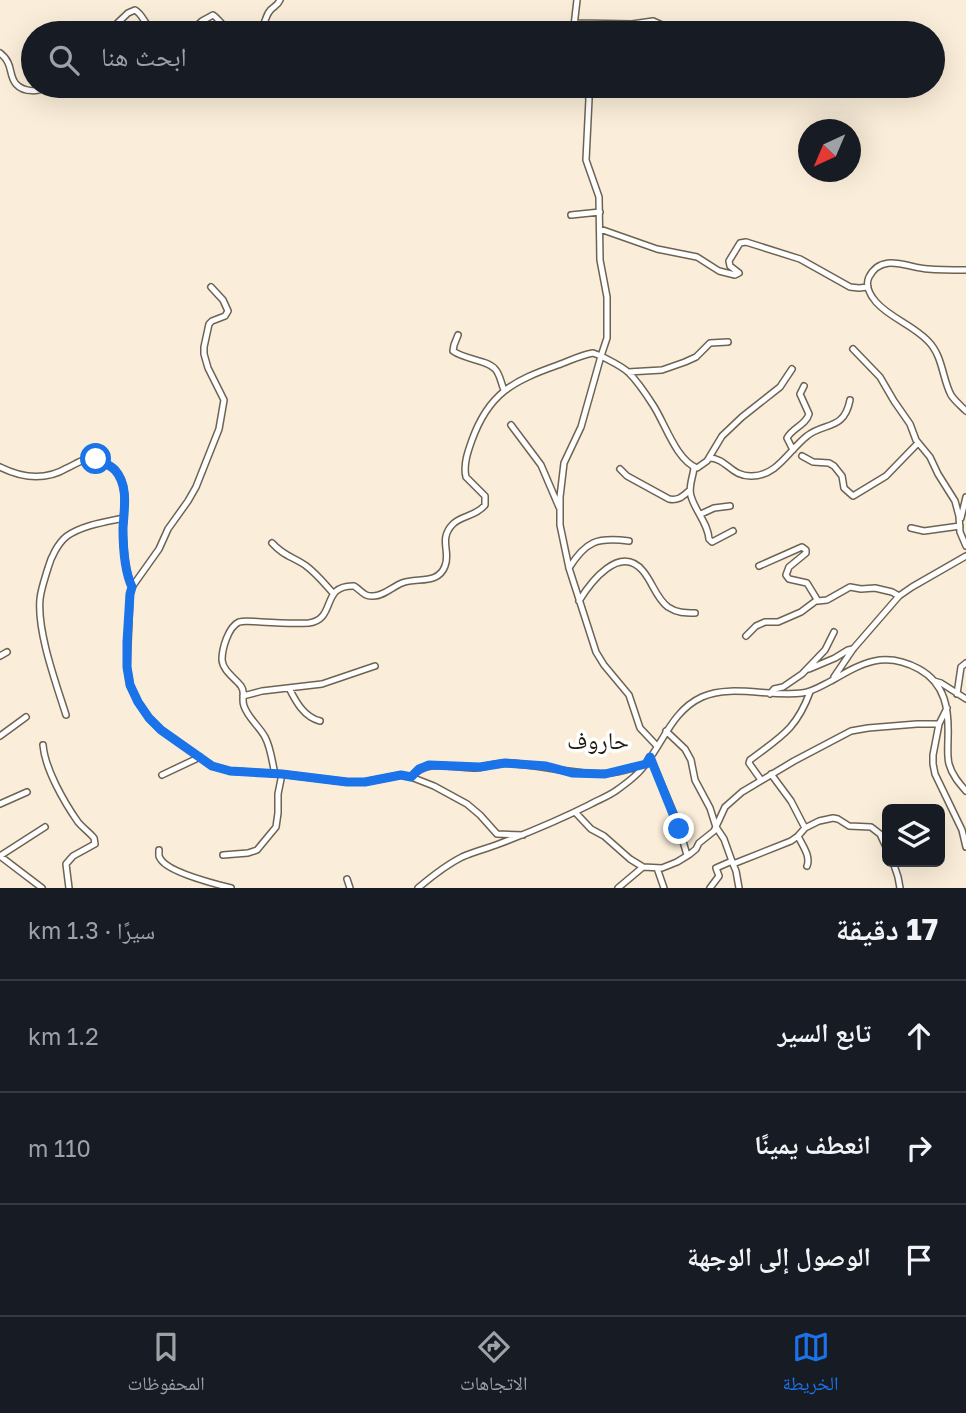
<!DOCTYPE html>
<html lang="ar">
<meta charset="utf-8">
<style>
:root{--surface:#171b24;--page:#242831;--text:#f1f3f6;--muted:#9ea1a6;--line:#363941;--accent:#1a73e8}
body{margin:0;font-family:"Golos Text","Noto Naskh Arabic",sans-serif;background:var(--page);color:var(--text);direction:rtl}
.controls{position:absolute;right:21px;bottom:21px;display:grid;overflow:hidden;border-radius:10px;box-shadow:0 7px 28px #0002}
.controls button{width:63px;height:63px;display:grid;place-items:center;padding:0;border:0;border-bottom:2px solid var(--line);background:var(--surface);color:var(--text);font:35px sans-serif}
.compass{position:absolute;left:798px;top:119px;width:63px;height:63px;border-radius:50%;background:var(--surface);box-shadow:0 7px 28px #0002;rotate:224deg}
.stop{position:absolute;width:21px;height:21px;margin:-16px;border:5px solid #1a73e8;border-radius:50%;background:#fff}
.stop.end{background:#1a73e8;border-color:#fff;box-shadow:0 2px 7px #0008}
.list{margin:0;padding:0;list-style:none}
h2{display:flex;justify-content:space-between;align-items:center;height:91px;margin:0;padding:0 28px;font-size:30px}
h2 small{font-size:23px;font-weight:400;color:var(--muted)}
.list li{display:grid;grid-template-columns:46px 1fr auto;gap:21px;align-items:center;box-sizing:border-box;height:112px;padding:0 28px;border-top:2px solid var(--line)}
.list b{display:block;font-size:26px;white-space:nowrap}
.list em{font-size:23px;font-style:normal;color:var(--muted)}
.icon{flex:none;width:38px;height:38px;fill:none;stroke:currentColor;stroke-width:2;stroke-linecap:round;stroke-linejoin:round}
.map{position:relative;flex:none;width:966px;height:888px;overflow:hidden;direction:ltr}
.search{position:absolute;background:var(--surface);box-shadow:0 7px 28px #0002;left:21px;right:21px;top:21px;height:77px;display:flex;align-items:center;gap:18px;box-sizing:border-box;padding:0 24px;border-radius:38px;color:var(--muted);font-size:26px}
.sheet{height:427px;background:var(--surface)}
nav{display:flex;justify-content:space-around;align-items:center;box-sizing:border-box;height:98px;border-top:2px solid var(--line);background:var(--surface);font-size:19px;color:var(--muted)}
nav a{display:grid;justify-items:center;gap:4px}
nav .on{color:var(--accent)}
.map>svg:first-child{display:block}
</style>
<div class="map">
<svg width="966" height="888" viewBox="0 0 966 888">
<rect width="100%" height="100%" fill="#faedd9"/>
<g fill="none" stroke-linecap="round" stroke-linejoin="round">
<defs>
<path id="minor" d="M574,26L577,0
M107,33L128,13L135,10C144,15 144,26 156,33
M189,33L202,21L213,15C219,19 223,27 229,30C237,34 256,34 262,27C265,23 266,16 269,12C273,6 277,7 280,0
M573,33L574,26L577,23L632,24L653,21L662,25L675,33
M0,53C14,64 8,75 16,84C24,93 40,92 49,86
M586,86L589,99L586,160L599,197L600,260L607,297V338L601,356C610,361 622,366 629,373C638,382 646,394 653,405C665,423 676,460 697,468L707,461L722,436L742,417L780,387L792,369
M571,215L600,212
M600,229L657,249L697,257L719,271L735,275L739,273L730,266L729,261L740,243L746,242L800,259L850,287L859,288L868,287
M966,270C953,270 940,270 928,269C908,268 882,252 869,277C865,285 870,295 876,302C890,318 913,325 928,341C943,356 942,378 951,395C955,401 961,406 966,411
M458,335L454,345L453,351C466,360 488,360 495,369C500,374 501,383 504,390
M853,349L880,377L894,401L910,424L916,440L930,457L938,474L955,501L959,516L960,532L966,546
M628,372L662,370L685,362L696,357L710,343L728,342
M511,425L541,465L559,507
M793,450L787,438C792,428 806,425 809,414L800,394L804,386
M802,456L813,462L829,463L834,466L842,476L844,488L853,496L886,476L918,443
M709,458C727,458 731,477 752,476C777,476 789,450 807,436C824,422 844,431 850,400
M0,467C22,478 45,481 67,468C74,465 79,461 87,459C94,458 101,461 107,464C133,478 122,511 123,534C124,552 125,571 132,587L130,594L127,667L130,685L138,702L149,718L161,730L212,766L231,771L282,774L347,782H365L401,775L411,777L434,786L467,804L480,815L497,834L523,835
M694,468C693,477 688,488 691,496C695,511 708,523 709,539L712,542L733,531
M620,469L627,476L669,499C679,501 683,496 690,490
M701,514L714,508L730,506
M961,518L966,497
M911,528L924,531L960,526
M272,543C284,556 291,556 305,565C316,573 324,583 333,593
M759,566L802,547L806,550V553L789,567L786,575L789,579L807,583L818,601L827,600L850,587L861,589L875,588L892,592L899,596
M569,568C586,541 597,537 629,541
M132,587L159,549L168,529L188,501L196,487L219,429L224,400L208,368L204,354V347L209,324L212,321L225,316L228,311L223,300L211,287
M579,601C590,583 620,543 643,571C653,583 656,598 668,607C677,613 685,613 695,613
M746,636L756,626L765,622H778L801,612L817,600
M0,656L7,652
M809,669L835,658L848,650L853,649
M834,677L853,649L899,596L912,587L966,556
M934,681L941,683L966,699
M289,688C296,702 304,717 320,721
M770,694L774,689L783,687L802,674L825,650L834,632
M957,694L961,667L966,663
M243,696L262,691L322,684L375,666
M947,708L939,724L933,755V764L935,774L962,830L966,847
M66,715C56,683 37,632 40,599C41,589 45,578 48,568C51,557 58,543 67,536C83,525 105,522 124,518
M666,731L685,749L691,760L695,780L710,808L716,827L724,839L733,864
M0,736L26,717
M43,745C45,769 64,802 78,822C83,828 89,832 94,838L95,844L93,845L73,856L66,864L69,888
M650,757L677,821L687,855
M275,774C272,762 271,748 265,737C259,726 248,718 244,706C241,699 246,693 241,686C235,678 223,671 222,660C222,649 228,627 239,622C246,620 254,622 261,622C277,623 293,624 309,623C337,619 320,585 354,586C361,590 364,597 373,596C384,596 392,587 402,583C417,577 438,585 445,566C451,552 438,539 453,524C462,515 475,517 485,505V496L466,477C463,465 468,451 472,440C489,393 513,381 558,365C569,361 581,355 593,353L601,356L581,427L564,463L560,497V525L569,568L596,652L604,665L629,695L640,728L657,746
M771,774L791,801L805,828L819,821L833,818L838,819L849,826L871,827L880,834L887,849
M162,775L200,757
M411,777C429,758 449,768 473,768C484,768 494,763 505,763C537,764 566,773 598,774C613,774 631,769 646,764
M761,780L749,763L750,760C780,737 796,730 810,692
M0,804L27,792
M575,812L591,829L604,836L630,859L643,867L618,888
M798,836C802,845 811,856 807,866
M159,850C159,856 158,856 162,861C172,873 215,884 231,888
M223,855L248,853L257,850L276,827L278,813V794L282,774
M0,856L42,888
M0,856L45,827
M893,862L898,877L900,888
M643,867L662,868L677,862L690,854L696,849L699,843L714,831L725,807L742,792L794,761L851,731L868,728L917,724H939
M657,868L664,888
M347,879L350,888
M418,888C431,877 446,865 462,857C473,852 485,849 496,845C528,833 559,820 589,805C598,800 609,796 617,790C624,785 632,779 638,773C662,749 669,712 702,697C730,684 770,697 802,693C812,692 821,686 831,681C862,663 884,650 919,669C946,684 949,710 948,738C948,747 947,756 949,764C952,775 959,783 966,791
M710,888L719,876L716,868L732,861
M739,888L736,871L733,864L791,841L798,836L805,828"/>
</defs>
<!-- minor casing -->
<use href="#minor" stroke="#6e6352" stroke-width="8"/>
<!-- minor -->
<use href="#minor" stroke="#fff" stroke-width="5"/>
</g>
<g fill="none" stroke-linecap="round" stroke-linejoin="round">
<!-- route -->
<path stroke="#1a73e8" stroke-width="9" d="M96,459C103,462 110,465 115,470C129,486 124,509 123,528C123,547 124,570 132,587L130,594L127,642V667L130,685L138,702L149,718L161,730L212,766L230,771L282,774L347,782H365L401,775L411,777L419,769L429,765L480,767L505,763L546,766L572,773L605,774L646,764L650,757L679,829"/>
</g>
<g text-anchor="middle" stroke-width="7" stroke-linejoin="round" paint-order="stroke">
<!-- quarter labels -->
<g font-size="24" fill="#221e16" stroke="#fff">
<text x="598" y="749">حاروف</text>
</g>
</g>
</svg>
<div class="controls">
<button><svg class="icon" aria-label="layers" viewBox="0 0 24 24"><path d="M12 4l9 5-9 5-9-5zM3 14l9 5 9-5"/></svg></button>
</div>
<svg class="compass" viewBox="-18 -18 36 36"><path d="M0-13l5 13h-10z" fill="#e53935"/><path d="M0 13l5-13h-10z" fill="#9ea1a6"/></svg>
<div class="stop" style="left:96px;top:459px"></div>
<div class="stop end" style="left:679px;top:829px"></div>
<div class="search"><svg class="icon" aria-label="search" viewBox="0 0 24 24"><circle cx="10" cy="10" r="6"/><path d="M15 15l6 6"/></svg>ابحث هنا</div>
</div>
<section class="sheet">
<h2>17 دقيقة<small>سيرًا · 1.3 km</small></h2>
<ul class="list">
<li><svg class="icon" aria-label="ahead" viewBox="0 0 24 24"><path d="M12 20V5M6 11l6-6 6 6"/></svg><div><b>تابع السير</b></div><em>1.2 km</em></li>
<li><svg class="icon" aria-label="right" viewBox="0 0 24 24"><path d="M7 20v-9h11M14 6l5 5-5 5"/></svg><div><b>انعطف يمينًا</b></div><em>110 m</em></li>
<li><svg class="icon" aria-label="arrive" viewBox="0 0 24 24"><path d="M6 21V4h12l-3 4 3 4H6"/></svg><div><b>الوصول إلى الوجهة</b></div></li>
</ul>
</section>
<nav>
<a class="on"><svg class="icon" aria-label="map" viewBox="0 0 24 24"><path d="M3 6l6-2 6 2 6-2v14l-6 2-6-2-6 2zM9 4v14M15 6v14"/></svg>الخريطة</a>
<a><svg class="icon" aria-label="directions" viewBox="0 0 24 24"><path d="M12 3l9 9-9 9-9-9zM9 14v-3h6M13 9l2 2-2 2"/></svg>الاتجاهات</a>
<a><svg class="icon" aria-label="saved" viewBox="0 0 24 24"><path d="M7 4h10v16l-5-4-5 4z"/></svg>المحفوظات</a>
</nav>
